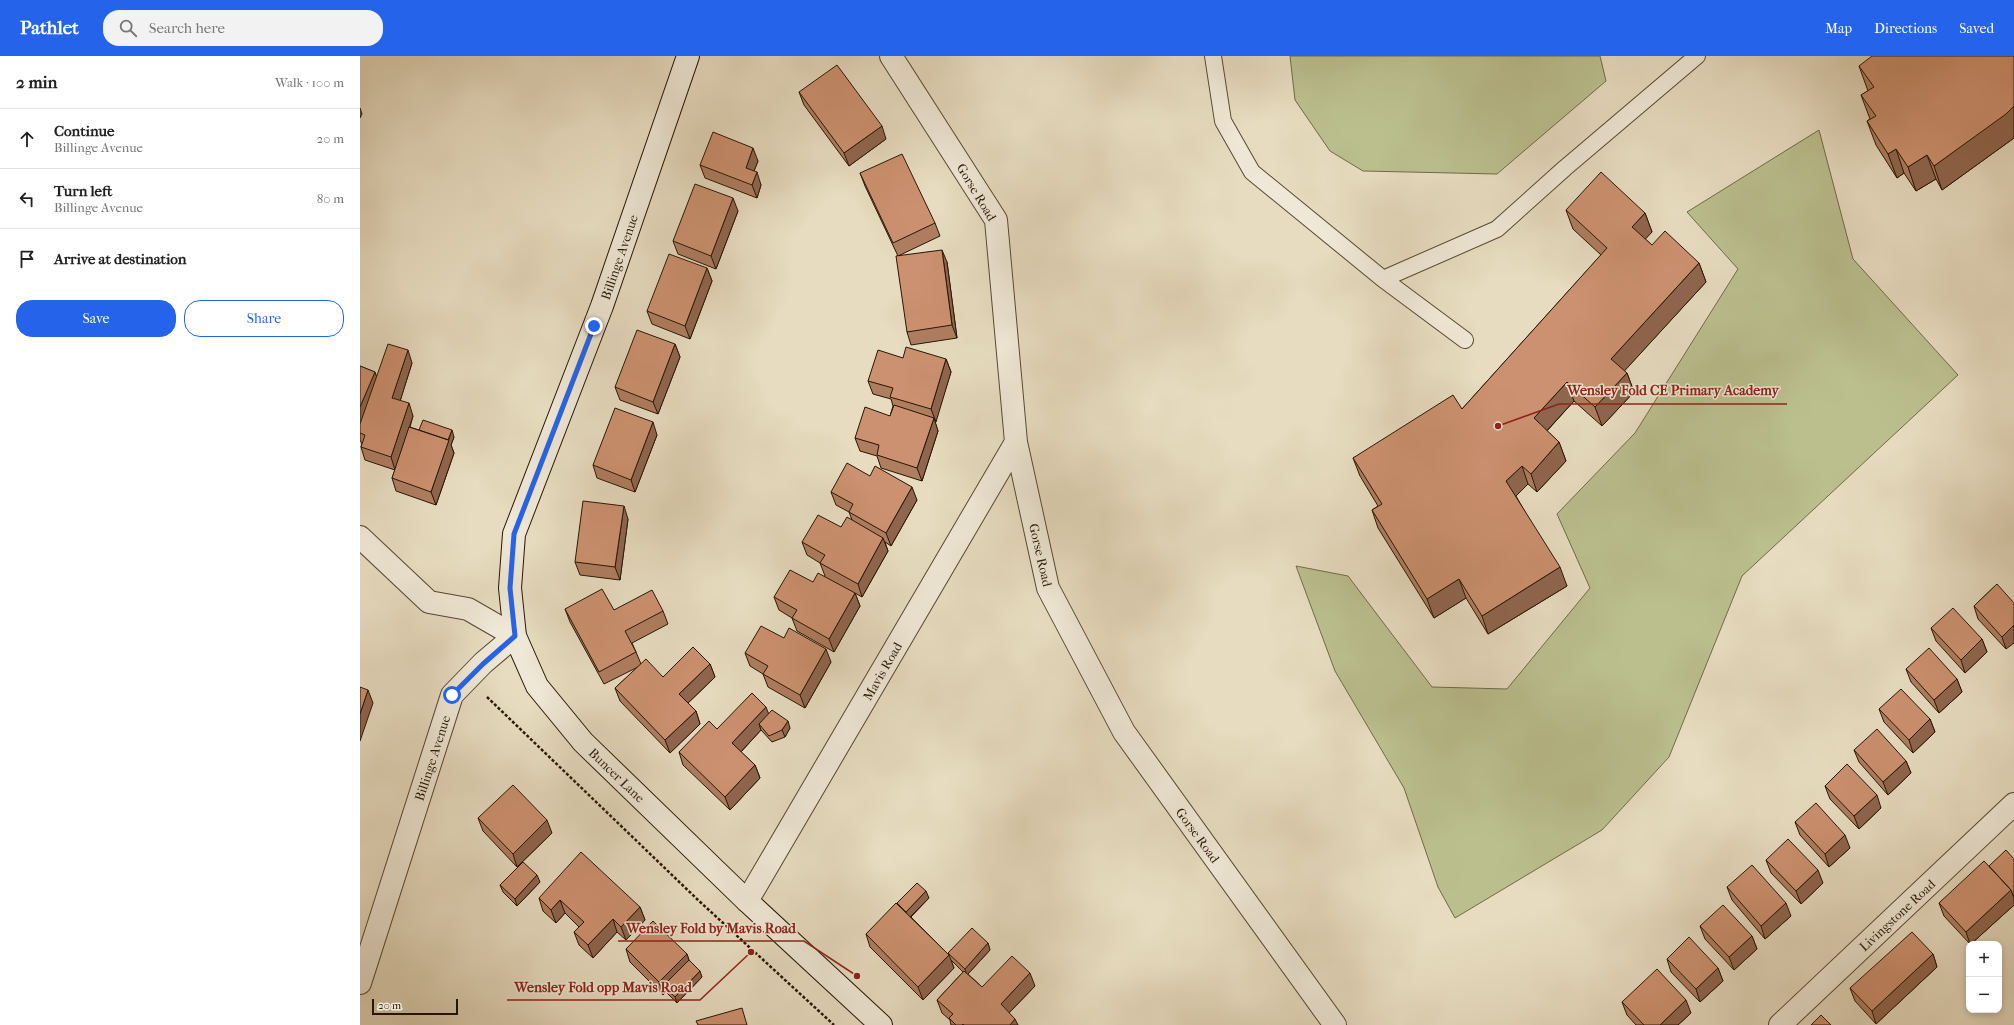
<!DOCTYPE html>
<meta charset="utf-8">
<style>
:root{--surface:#fff;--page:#f2f2f2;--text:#222;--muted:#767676;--line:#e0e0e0;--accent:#2563eb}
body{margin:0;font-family:"IM FELL French Canon",serif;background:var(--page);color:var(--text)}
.controls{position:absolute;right:12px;bottom:12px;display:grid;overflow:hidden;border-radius:8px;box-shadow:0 2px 6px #0003}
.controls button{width:36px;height:36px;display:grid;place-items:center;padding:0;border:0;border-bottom:1px solid var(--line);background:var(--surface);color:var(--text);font:20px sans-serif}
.scale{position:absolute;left:12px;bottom:10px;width:86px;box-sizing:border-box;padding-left:4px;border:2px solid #271603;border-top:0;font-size:11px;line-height:14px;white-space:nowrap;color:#271603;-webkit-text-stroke:3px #efe8d6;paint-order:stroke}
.stop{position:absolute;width:12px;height:12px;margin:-9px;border:3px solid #2563eb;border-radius:50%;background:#fff}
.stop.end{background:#2563eb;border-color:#fff;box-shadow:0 1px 4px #0008}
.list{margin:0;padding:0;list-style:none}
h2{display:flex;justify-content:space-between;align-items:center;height:52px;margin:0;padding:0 16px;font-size:17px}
h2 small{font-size:13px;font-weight:400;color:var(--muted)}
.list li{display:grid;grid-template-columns:26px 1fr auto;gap:12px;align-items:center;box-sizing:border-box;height:60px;padding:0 16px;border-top:1px solid var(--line)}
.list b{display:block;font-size:15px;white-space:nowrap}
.list p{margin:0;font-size:13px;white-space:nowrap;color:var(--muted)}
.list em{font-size:13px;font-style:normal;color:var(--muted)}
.actions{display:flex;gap:8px;padding:12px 16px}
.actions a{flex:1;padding:9px 0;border:1px solid var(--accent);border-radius:16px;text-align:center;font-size:14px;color:var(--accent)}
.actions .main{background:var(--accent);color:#fff}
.icon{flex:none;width:22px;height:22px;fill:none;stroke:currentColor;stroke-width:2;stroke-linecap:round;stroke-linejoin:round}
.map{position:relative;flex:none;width:1654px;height:969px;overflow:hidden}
header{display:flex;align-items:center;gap:24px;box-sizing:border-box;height:56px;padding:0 20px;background:var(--accent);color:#fff}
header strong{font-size:19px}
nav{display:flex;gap:22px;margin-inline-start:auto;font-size:14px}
.search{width:280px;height:36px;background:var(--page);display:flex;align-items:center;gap:10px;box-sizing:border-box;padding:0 14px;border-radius:16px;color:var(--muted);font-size:15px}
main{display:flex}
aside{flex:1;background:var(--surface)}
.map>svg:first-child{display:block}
</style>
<header>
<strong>Pathlet</strong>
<div class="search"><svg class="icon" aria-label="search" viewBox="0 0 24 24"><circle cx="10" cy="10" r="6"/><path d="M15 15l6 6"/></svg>Search here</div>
<nav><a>Map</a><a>Directions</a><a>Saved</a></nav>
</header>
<main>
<aside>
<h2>2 min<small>Walk · 100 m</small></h2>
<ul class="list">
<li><svg class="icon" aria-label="ahead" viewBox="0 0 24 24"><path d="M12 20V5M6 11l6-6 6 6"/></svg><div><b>Continue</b><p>Billinge Avenue</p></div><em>20 m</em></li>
<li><svg class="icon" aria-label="left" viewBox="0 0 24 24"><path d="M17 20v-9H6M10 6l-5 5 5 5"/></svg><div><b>Turn left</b><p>Billinge Avenue</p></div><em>80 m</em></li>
<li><svg class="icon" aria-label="arrive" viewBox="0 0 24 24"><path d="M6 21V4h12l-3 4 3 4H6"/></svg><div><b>Arrive at destination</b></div></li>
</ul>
<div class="actions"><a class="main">Save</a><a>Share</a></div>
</aside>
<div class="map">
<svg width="1654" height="969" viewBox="0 0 1654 969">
<rect width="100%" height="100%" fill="#e7dcc0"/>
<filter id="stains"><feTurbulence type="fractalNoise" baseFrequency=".005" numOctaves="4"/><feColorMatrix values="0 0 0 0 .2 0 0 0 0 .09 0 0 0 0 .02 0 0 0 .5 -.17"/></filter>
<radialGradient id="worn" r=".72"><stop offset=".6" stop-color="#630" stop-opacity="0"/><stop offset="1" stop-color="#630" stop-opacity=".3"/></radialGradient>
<!-- green -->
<path fill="#bbbf8e" stroke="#716a48" d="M930,0H1240L1246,25L1137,118L1003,115L970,95L935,44Z
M1459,74L1493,203L1598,319L1382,520L1309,701L1242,774L1095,862L1078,831L1044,732L975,615L936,510L988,520L1072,631L1147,633L1230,532L1197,458L1275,377L1378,213L1327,156Z"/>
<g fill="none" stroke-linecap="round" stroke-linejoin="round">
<defs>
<path id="lane" d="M853,0L863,65L892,116L1023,223L1105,284
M1023,223L1137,173L1205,112L1337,0"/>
<path id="street" d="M531,0L636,164L656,386L688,532L764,676L975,969
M0,481L69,546L108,553L155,580L123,607L92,639L0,927
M387,845L656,386
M1420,969L1654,748"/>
<path id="secondary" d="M328,0L242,250L154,478L150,532L155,580L177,630L223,686L387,845L521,969"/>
</defs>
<!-- lane casing -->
<use href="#lane" stroke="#574832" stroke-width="18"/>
<!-- street casing -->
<use href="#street" stroke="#574832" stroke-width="24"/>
<!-- secondary casing -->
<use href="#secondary" stroke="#271603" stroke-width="24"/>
<!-- path -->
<path stroke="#271603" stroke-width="2.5" stroke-dasharray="3 2" stroke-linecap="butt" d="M127,641L338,844L474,969"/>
<!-- lane -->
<use href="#lane" stroke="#efe8d6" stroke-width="16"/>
<!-- street -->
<use href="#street" stroke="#efe8d6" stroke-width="22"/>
<!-- secondary -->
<use href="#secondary" stroke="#efe8d6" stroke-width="22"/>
</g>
<!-- wall -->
<path fill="#af7d60" stroke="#271603" d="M1654,0V82L1582,134L1576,123L1556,135L1544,117L1537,122L1516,89L1507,65L1510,63L1501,39L1508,35L1499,10Z
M439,36L526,83L489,110L444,49Z
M398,105L394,115L401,129L397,142L345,122L340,109Z
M500,117L575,167L580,180L538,200L505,130Z
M1206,154L1285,157L1292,176L1285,183L1292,189L1339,207L1346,226L1264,315L1267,317L1274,336L1242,370L1214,345L1187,375L1199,386L1206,405L1177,436L1168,428L1156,440L1207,530L1128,578L1106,542L1074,562L1018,472L1012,454L1018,450L1000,420L993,402L1102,353L1241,199L1213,173Z
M378,155L356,213L318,198L313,185Z
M587,206L597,282L551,289L547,276Z
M347,212L352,225L330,283L292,268L287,255Z
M315,288L320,301L298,358L260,344L255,331Z
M586,303L591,316L575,366L578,375L562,425L521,412L517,400L500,395L495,382L530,360L533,350L531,343L513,338L508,325Z
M52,307L40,345L53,360L50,371L59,374L94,381L91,389L94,397L76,449L36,435L32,422L35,414L5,404L1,391L2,388L0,384V310L15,316L16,320Z
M297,379L275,436L237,422L233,409Z
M471,436L557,444L531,490L525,486L528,495L502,541L495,537L500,550L474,596L437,575L432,562L419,554L414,541L453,526L465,520L460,507L447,499L442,486L481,471L492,464L489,456L476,449Z
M268,463L260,524L220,519L215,506Z
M1637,528L1646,593L1618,563L1614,550Z
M205,553L303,555L308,568L272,587L276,596L281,608L303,621L350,608L355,621L328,647L336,655L340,668L310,697L260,645L255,632L278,611L244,628L210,566Z
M1571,572L1622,583L1627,596L1605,617L1576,585Z
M424,582L471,606L445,652L408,631L403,618L390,610L385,597Z
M1546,613L1597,623L1602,636L1579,657L1551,626Z
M1519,653L1570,663L1575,676L1553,697L1524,666Z
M408,658L430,672L425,681L412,686L401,674L381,696L395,709L400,722L370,754L323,709L319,696L357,673Z
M1494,694L1546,705L1551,717L1528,739L1499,706Z
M1465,730L1521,752L1499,773L1470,743Z
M118,762L192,777L157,811L123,775Z
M1435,766L1490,792L1469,811L1440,779Z
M1654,803V849L1611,888H1610L1584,860L1579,847L1629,810Z
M1406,804L1463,827L1441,848L1411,817Z
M180,826L157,850L143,836L140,829Z
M1367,831L1431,860L1405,883L1372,844Z
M179,842L280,851L285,864L266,884L257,876L233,902L219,889L214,876L219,871L205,857L196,867L183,855Z
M569,842L551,861L588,898V897L628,887L630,894L608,918L622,931L675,930L649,957L658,969H591L590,964L582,957L577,944L603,916L591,904L594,912L563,944L510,891L506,878L537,848Z
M1340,870L1392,880L1397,893L1374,914L1345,883Z
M266,893L327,898L329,904L342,921L317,947L306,936L303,939L270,906Z
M1573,898L1577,911L1516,968L1495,945L1490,932Z
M1307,903L1358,912L1363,925L1340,946L1311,916Z
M1262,946L1331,957L1318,969H1276L1267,959Z"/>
<!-- shaded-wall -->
<path fill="#8f664e" stroke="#271603" d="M1654,50V82L1582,134L1574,110Z
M0,52L2,58L0,62Z
M522,70L526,83L489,110L484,97Z
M393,92L398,105L390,125L386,112Z
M1536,93L1544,117L1537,122L1528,98Z
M1567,99L1576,123L1556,135L1548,111Z
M397,116L401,129L397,142L392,129Z
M373,142L378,155L356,213L351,200Z
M1285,157L1292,176L1279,190L1272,171Z
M582,194L587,206L597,282L592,269Z
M1339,207L1346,226L1258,322L1251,303Z
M347,212L352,225L330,283L325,270Z
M315,288L320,301L298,358L293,346Z
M48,294L52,307L37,355L32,342Z
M586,303L591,316L576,366L571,353Z
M15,316L19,328L0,376V351Z
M1267,317L1274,336L1242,370L1235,351Z
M1207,326L1214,345L1181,381L1174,362Z
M49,347L53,360L35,414L31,401Z
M574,362L578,375L562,425L557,412Z
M293,366L297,379L275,436L271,424Z
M92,374L94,381L91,389L94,397L76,449L71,436Z
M1199,386L1206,405L1177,436L1171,418Z
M1162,410L1168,428L1153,443L1146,425Z
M552,431L557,444L531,490L526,477Z
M264,450L268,463L260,524L255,511Z
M523,482L528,495L502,541L498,528Z
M1200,511L1207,530L1128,578L1122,560Z
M1099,523L1106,542L1074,562L1067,543Z
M495,537L500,550L474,596L469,583Z
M1654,569V587L1646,593L1642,581Z
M1622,583L1627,596L1605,617L1601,604Z
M466,593L471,606L445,652L440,639Z
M350,608L355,621L324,651L319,638Z
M1597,623L1602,636L1579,657L1574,644Z
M8,634L13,647L0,685V658Z
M406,651L411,664L399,668L401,674L377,700L372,687Z
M336,655L340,668L310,697L305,684Z
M1570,663L1575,676L1553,697L1549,684Z
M428,665L430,672L425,681L422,674Z
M1546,705L1551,717L1528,739L1523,726Z
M395,709L400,722L370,754L365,741Z
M1517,739L1521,752L1499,773L1494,760Z
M187,764L192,777L157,811L153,798Z
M1485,779L1490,792L1469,811L1465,798Z
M1458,814L1463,827L1441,848L1436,835Z
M177,819L180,826L157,850L155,843Z
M1651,834L1654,842V849L1611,888H1610L1606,876Z
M566,835L569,842L548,863L546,856Z
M200,844L205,857L196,867L191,854Z
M1426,847L1431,860L1405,883L1401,870Z
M280,851L285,864L266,884L261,871Z
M253,863L257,876L233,902L228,889Z
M1392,880L1397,893L1374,914L1369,901Z
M628,887L630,894L607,919L605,913Z
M327,898L331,911L303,930L306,936L303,939L299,926Z
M1573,898L1577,911L1516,968L1512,955Z
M589,899L594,912L563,944L558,931Z
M1358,912L1363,925L1340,946L1336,933Z
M340,915L342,921L317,947L315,941Z
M670,917L675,930L645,961L641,948Z
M1326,944L1331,957L1318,969H1300Z
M655,963L658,969H650Z"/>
<!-- building -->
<path fill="#cc9170" stroke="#271603" d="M1512,0H1654V50L1646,58L1574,110L1567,99L1548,111L1536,93L1528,98L1507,65L1516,60L1501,39L1514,31L1499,10Z
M477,9L522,70L484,97L439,36Z
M353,76L393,92L386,112L397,116L392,129L340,109Z
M542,98L575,167L533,187L500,117Z
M1241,116L1285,157L1272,171L1292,189L1305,175L1339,207L1251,303L1267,317L1235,351L1207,326L1174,362L1199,386L1171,418L1162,410L1146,425L1200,511L1122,560L1099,523L1067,543L1012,454L1022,448L993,402L1093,339L1102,353L1247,192L1206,154Z
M335,128L373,142L351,200L313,185Z
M582,194L592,269L547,276L536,200Z
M309,198L347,212L325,270L287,255Z
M277,274L315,288L293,346L255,331Z
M28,288L48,294L32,342L49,347L31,401L1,391L5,379L0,377V368Z
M546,291L586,303L571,353L530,341L533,332L508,325L518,294L543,302Z
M0,310L15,316L0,351Z
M534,349L574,362L557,412L517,399L519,389L495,382L505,351L530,360Z
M255,352L293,366L271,424L233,409Z
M63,364L92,374L88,384L59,374Z
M49,371L89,384L71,436L32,422Z
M487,407L510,420L515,410L552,431L526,477L489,456L493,448L471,436Z
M223,445L264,450L255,511L215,506Z
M458,459L481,471L487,461L523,482L498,528L460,507L465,499L442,486Z
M430,514L453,526L458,517L495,537L469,583L432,562L437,554L414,541Z
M1637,528L1654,547V569L1642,581L1614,550Z
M242,533L254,554L292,534L303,555L265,575L276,596L239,616L205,553Z
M1593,552L1622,583L1601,604L1571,572Z
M401,570L424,582L429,572L466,593L440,639L403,618L408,610L385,597Z
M333,591L350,608L319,638L336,655L305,684L255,632L286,603L303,621Z
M1569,592L1597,623L1574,644L1546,613Z
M0,631L8,634L0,658Z
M1541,633L1570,663L1549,684L1519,653Z
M392,637L406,651L372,687L395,709L365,741L319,696L349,665L357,673Z
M412,654L428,665L422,674L409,680L399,668Z
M1517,673L1546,705L1523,726L1494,694Z
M1487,708L1517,739L1494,760L1465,730Z
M153,729L187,764L153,798L118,762Z
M1456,747L1485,779L1465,798L1435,766Z
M1428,783L1458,814L1436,835L1406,804Z
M1646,794L1654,803V841L1651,834L1629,810Z
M221,796L280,851L261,871L253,863L228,889L214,876L224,866L200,844L191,854L179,842Z
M1624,805L1651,834L1606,876L1579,847Z
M163,806L177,819L155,843L140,829Z
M1392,809L1426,847L1401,870L1367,831Z
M557,827L566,835L546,856L537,847Z
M536,847L589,899L558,931L506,878Z
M1363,849L1392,880L1369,901L1340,870Z
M293,865L327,898L299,926L266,893Z
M612,872L628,887L605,913L588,897Z
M1552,876L1573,898L1512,955L1490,932Z
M1329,881L1358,912L1336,933L1307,903Z
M652,900L670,917L641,948L655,963L650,969H604L603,968L602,969H596L589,962L593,958L577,944L604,915L622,931Z
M329,904L340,915L315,941L303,930Z
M1297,913L1326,944L1300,969H1284L1262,946Z
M382,952L387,969H338L336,965Z
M1461,959L1471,969H1451Z"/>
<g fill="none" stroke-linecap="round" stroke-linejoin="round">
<!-- route -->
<path stroke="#2563eb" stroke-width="5" d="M92,639L123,608L155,580L150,532L154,478L234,270"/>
</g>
<g text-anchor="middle" stroke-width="3" stroke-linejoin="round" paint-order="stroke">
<!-- street labels -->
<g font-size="13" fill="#271603" stroke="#efe8d6">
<text transform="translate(617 136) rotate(59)" y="5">Gorse Road</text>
<text transform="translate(259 201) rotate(-71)" y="5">Billinge Avenue</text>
<text transform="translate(681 499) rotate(77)" y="5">Gorse Road</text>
<text transform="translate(522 615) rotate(-60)" y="5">Mavis Road</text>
<text transform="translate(72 702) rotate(-72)" y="5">Billinge Avenue</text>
<text transform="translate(257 719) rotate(44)" y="5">Buncer Lane</text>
<text transform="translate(838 779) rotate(54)" y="5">Gorse Road</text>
<text transform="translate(1537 859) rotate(-43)" y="5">Livingstone Road</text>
</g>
</g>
<!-- callouts -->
<path fill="none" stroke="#8f2418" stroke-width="1.5" d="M1138 370L1199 348H1427M497 920L444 885H258M391 896L340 944H147"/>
<g fill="#8f2418" stroke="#efe8d6" stroke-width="1.5">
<circle cx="1138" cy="370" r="4"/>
<circle cx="497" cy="920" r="4"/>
<circle cx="391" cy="896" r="4"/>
</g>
<g font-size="14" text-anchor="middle" font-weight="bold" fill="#8f2418" stroke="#efe8d6" stroke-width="3" stroke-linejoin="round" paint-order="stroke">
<text x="1313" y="339">Wensley Fold CE Primary Academy</text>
<text x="351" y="877">Wensley Fold by Mavis Road</text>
<text x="243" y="936">Wensley Fold opp Mavis Road</text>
</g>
<rect width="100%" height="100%" filter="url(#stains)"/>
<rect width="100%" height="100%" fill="url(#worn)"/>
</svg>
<div class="controls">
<button>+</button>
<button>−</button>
</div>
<div class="scale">20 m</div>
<div class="stop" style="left:92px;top:639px"></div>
<div class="stop end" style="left:234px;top:270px"></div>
</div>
</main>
